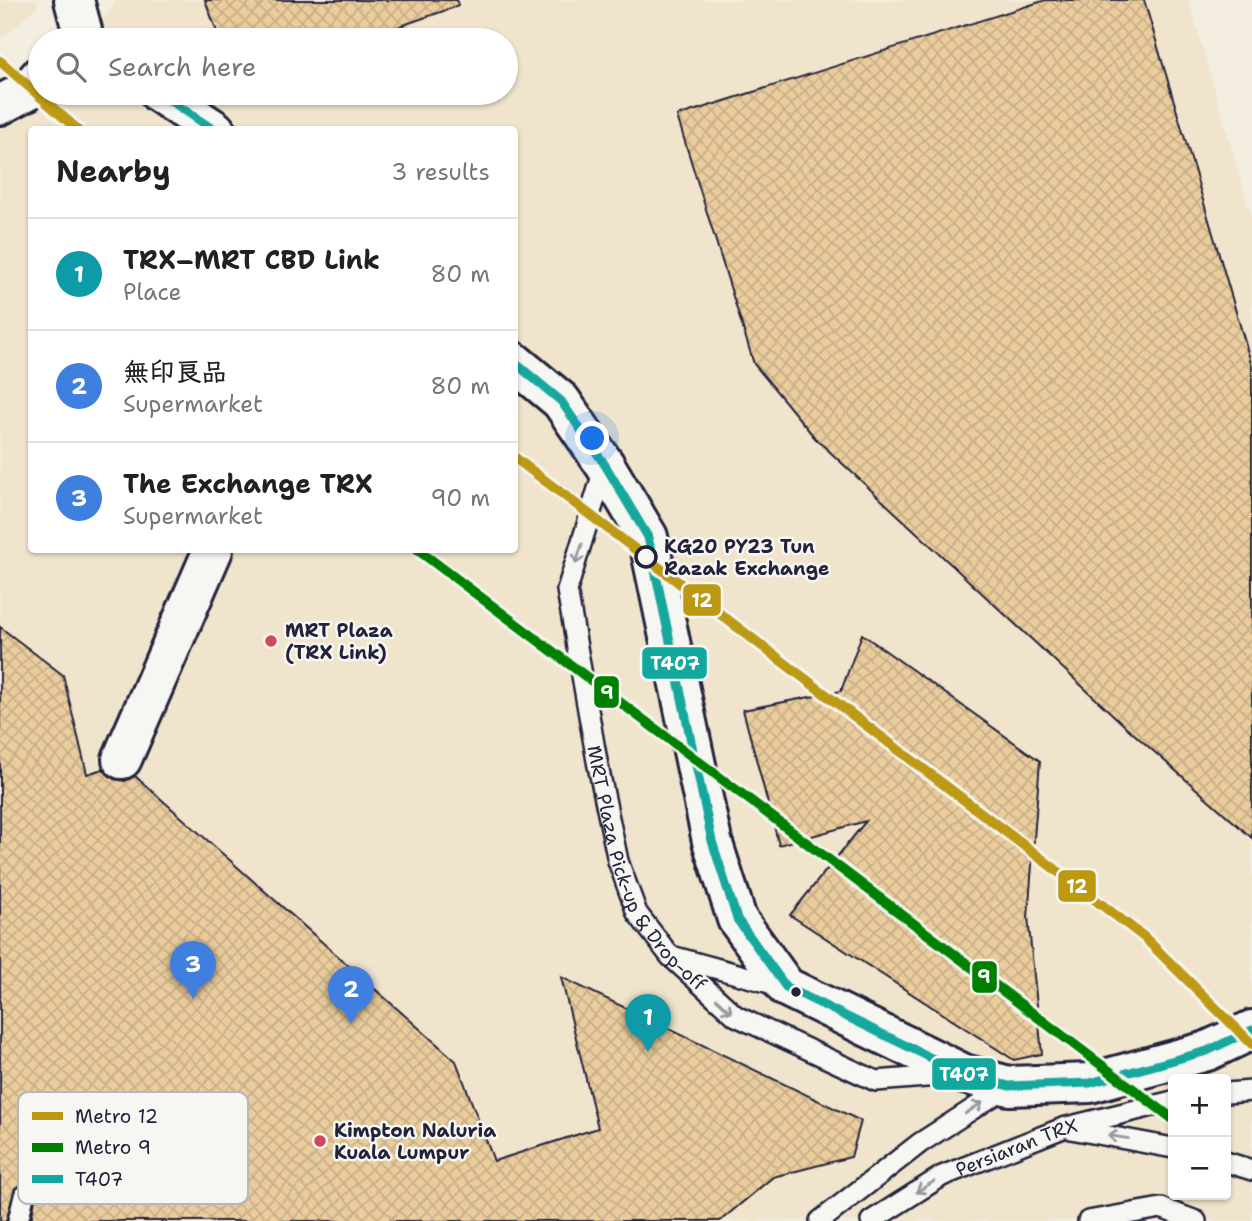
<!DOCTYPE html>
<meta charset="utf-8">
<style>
:root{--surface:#fff;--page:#f2f2f2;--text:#202124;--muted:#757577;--line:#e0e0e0;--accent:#7c3aed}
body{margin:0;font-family:"Shantell Sans","LXGW WenKai TC",sans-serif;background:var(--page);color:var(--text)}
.controls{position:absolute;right:21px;bottom:21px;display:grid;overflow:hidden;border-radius:7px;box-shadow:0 2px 5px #0004}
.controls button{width:63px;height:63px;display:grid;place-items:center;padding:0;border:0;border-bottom:2px solid var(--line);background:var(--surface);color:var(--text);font:35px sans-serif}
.you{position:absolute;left:593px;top:439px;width:24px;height:24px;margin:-18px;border:5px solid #fff;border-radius:50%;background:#1a73e8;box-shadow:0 0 0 10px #1a73e833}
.badge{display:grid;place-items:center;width:46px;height:46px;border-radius:50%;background:var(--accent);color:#fff;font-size:23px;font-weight:700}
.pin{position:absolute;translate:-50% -58px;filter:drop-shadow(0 2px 4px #0008)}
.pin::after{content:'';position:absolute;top:37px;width:24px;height:21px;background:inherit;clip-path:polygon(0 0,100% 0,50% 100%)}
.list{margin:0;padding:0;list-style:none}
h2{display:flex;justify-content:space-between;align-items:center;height:91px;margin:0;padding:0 28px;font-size:30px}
h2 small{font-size:23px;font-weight:400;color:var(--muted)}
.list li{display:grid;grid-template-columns:46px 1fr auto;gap:21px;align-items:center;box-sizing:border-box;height:112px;padding:0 28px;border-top:2px solid var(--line)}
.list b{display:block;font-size:26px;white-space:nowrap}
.list p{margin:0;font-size:23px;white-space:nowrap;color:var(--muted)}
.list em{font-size:23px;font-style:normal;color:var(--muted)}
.icon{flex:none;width:38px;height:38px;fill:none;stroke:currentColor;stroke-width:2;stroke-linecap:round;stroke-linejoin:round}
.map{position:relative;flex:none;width:1252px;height:1221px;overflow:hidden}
.search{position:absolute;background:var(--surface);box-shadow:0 2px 5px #0004;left:28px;top:28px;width:490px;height:77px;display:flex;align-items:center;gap:18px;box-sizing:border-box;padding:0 24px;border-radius:38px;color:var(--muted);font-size:26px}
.panel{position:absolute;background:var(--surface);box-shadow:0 2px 5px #0004;left:28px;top:126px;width:490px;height:427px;border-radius:7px}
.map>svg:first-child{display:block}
</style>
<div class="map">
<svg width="1252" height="1221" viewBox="0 0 1252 1221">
<defs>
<pattern id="building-cross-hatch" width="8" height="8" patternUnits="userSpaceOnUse" patternTransform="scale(1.75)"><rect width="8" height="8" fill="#eacc9d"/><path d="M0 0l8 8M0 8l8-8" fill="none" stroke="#c8af88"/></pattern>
</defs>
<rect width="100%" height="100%" fill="#f4eee1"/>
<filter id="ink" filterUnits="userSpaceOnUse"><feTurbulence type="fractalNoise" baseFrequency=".0143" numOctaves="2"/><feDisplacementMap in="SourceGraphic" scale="14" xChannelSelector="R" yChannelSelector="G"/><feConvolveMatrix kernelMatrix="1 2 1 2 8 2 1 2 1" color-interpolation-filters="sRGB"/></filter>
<g filter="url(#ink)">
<!-- built -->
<path fill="#f1e4cd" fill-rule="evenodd" d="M0,0H37L38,6L0,41Z
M117,0H1189L1252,218V1221H0V128L27,116L45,93H506V40H86ZM32,130H514V550H32ZM1173,1079H1226V1195H1173Z"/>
<!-- building -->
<path fill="url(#building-cross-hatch)" stroke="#22223b" stroke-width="2" d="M205,0H457L458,6L360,40H220Z
M1046,0H1144L1252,366V838L1125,726L815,438L754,364L677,116Z
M0,627L63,675L87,774L103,769L114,779L125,781L135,776L456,1061L494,1161L598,1128L561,977L861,1121L851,1157L773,1177L720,1221H31L36,1193L33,1188L26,1184L15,1188L6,1221H0Z
M862,634L1040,761L1028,917L1042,1054L1014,1060L790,915L866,821L779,845L743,710L841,691Z"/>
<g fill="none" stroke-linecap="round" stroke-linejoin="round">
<defs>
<g id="lane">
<path id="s1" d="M605,466L567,590L597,761L618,861L637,913L670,956L736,1016L876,1081L951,1075"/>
<path d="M675,957L781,986"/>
<path d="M1226,1093L1252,1091"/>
<path d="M1071,1129L1173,1148"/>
<path d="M1226,1162L1252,1170"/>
<path d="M18,1221L24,1196"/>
<path d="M820,1221L920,1143L1007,1087"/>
<path id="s2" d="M871,1221L942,1176L1063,1128L1173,1101"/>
<path d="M1088,1221L1161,1208L1196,1221"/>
</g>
<path id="street" d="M74,0L82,30
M159,93L215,130
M0,105L28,90L40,76
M514,362L561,401L605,465L648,537L712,841L737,919L786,987L964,1074L1009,1086L1090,1083L1207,1051L1252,1030
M122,759L213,550"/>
</defs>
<!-- lane casing -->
<use href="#lane" stroke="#22223b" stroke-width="24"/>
<!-- street casing -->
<use href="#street" stroke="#22223b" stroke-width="44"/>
<!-- lane -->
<use href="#lane" stroke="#f6f6f2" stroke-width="19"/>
<!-- street -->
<use href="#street" stroke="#f6f6f2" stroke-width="38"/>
<defs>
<path id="bus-1" d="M159,93L214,130
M514,362L561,401L605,465L648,537L712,841L737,919L786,987L964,1074L1009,1086L1090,1083L1207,1051L1252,1030"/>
</defs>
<!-- bus-1 casing -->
<use href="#bus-1" stroke="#f6f6f2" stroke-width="14"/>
<!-- bus-1 -->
<use href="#bus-1" stroke="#12a89d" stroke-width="9"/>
<defs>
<path id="metro-1" d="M0,61L78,130
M514,457L1144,937L1252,1044"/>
<path id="metro-2" d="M418,550L1173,1119"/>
</defs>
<!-- metro-1 casing -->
<use href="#metro-1" stroke="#f6f6f2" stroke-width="16"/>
<!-- metro-2 casing -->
<use href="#metro-2" stroke="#f6f6f2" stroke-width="16"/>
<!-- metro-1 -->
<use href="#metro-1" stroke="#bd9912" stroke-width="10"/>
<!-- metro-2 -->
<use href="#metro-2" stroke="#008000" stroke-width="10"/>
</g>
<!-- one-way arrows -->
<defs><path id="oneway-shaft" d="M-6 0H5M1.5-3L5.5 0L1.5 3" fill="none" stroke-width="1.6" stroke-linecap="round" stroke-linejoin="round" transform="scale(1.75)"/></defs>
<g stroke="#9797a0">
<use href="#oneway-shaft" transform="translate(579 554) rotate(107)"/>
<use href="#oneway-shaft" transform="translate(724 1006) rotate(43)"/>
<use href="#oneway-shaft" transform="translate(974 1108) rotate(-33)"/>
<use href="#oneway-shaft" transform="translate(1118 1137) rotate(-171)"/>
<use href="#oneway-shaft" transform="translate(925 1187) rotate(148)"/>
</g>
</g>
<!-- markers -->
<circle fill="#f6f6f2" stroke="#22223b" stroke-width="3.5" cx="646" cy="557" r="10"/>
<g fill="#d1495b" stroke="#f6f6f2" stroke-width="2.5">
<circle cx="271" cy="641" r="7"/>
<circle cx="320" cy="1141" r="7"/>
</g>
<circle fill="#22223b" stroke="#f6f6f2" stroke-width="2.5" cx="796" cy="992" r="6"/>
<g text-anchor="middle" stroke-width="5" stroke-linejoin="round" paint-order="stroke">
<!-- stop labels -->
<g font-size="19" font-weight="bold" fill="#22223b" stroke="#f6f6f2" text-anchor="start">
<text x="664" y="553">KG20 PY23 Tun<tspan x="664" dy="22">Razak Exchange</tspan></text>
</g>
<!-- poi labels -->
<g font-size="19" font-weight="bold" fill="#22223b" stroke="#f6f6f2" text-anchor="start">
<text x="285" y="637">MRT Plaza<tspan x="285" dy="22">(TRX Link)</tspan></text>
<text x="334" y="1137">Kimpton Naluria<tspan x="334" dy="22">Kuala Lumpur</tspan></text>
</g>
<!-- street labels -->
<g font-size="19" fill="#22223b" stroke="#f6f6f2">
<text dy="7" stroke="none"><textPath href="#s1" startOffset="424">MRT Plaza Pick-up &amp; Drop-off</textPath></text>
<text dy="7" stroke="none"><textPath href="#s2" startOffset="164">Persiaran TRX</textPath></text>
</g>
</g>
<!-- legend -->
<rect x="18" y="1092" width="230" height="112" rx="10" fill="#f6f6f2" stroke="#b6b6bb" stroke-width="2"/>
<rect x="32" y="1112" width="31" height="8" fill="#bd9912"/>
<rect x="32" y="1143" width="31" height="9" fill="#008000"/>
<rect x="32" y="1175" width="31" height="8" fill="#12a89d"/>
<g font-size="19" fill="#22223b">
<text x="75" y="1123">Metro 12</text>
<text x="75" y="1154">Metro 9</text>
<text x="75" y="1186">T407</text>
</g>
<g stroke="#f6f6f2" stroke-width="2.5">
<rect x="682" y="583" width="40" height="34" rx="7" fill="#bd9912"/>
<rect x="641" y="646" width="67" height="34" rx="7" fill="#12a89d"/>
<rect x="593" y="675" width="27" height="34" rx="7" fill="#008000"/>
<rect x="1057" y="869" width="40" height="34" rx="7" fill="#bd9912"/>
<rect x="971" y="960" width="27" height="34" rx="7" fill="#008000"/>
<rect x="931" y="1057" width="66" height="34" rx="7" fill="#12a89d"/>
</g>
<g font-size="19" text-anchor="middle" font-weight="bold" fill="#fff">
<text x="702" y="607">12</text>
<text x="675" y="670">T407</text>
<text x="607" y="699">9</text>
<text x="1077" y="893">12</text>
<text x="984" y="983">9</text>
<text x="964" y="1081">T407</text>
</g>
</svg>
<div class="controls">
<button>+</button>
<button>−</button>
</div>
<div class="you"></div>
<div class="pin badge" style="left:648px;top:1052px;background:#0f9aa8">1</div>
<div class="pin badge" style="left:351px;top:1024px;background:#3f7fe0">2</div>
<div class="pin badge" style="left:193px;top:999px;background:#3f7fe0">3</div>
<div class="search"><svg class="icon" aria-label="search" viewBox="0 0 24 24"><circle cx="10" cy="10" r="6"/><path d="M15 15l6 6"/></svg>Search here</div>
<section class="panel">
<h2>Nearby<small>3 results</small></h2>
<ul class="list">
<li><span class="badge" style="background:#0f9aa8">1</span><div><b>TRX–MRT CBD Link</b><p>Place</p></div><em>80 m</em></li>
<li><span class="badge" style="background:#3f7fe0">2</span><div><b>無印良品</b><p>Supermarket</p></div><em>80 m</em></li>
<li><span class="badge" style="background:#3f7fe0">3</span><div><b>The Exchange TRX</b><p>Supermarket</p></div><em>90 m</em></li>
</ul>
</section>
</div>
